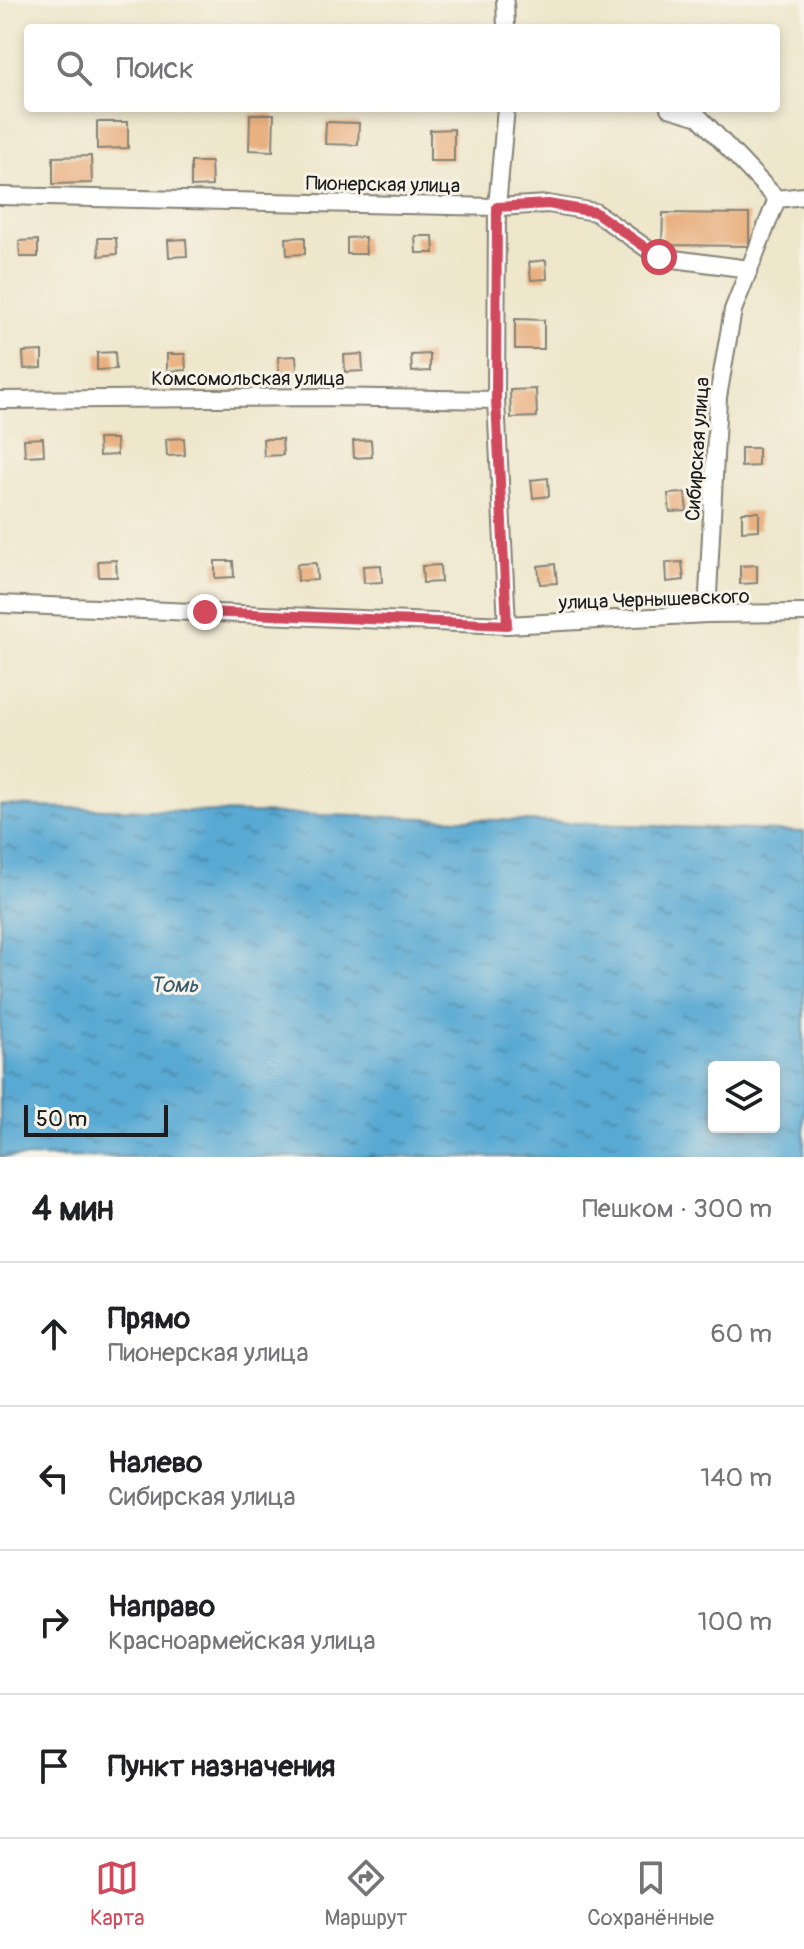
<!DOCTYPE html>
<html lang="ru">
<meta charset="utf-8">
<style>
:root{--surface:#fff;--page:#f6f6f6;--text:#202124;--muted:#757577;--line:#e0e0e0;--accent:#d1495b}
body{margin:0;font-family:Pangolin,sans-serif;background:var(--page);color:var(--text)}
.controls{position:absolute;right:24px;bottom:24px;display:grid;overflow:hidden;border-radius:8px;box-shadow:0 4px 12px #0003}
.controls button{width:72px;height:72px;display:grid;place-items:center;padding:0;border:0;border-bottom:2px solid var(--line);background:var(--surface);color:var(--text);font:40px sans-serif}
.scale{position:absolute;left:24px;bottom:20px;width:144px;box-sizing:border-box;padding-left:8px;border:4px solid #1c1c1c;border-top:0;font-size:22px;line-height:28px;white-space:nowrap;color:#1c1c1c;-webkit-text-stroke:6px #f7f3e8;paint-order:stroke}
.stop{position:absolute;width:24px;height:24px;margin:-18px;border:6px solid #d1495b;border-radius:50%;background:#fff}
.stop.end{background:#d1495b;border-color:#fff;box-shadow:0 2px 8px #0008}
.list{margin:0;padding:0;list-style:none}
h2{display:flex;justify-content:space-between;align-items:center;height:104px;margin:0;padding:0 32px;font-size:34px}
h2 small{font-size:26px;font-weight:400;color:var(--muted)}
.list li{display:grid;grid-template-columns:52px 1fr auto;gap:24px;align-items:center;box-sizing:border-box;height:144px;padding:0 32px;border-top:2px solid var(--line)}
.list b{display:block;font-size:30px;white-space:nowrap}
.list p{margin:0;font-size:26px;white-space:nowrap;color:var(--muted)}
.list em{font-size:26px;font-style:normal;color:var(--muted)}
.icon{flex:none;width:44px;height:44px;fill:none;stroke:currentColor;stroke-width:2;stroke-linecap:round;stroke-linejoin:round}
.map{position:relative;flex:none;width:804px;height:1157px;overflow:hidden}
.search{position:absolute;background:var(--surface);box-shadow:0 4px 12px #0003;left:24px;right:24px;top:24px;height:88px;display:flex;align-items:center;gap:20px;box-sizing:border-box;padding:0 28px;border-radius:8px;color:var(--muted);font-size:30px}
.sheet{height:680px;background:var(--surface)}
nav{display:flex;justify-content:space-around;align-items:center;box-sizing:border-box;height:112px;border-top:2px solid var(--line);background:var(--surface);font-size:22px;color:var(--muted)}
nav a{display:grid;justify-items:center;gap:4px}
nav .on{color:var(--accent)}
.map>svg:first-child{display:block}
</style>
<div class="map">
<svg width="804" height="1157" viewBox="0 0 804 1157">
<defs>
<pattern id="water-ripples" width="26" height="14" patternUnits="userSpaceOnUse" patternTransform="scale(2)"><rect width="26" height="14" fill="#58a9d3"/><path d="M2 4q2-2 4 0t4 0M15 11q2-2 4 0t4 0" fill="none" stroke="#4889aa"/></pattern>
</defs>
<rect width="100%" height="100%" fill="#f7f3e8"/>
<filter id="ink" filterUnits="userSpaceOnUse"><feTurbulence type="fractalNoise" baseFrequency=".0125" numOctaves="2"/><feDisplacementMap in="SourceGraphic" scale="16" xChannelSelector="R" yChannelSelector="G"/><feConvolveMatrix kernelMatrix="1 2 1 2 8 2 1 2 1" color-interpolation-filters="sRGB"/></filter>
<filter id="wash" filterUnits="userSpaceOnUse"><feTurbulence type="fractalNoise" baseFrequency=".006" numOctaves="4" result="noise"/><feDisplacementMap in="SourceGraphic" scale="32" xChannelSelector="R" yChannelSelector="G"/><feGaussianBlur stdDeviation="1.8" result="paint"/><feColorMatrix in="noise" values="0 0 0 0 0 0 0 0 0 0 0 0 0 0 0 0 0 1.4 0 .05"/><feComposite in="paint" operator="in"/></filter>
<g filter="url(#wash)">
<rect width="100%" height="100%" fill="#eee7cc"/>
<!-- water -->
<path fill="url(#water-ripples)" stroke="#3a6278" stroke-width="2" fill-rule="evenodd" d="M0,806L498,820L804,832V1157H0ZM714,1067H774V1127H714Z"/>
<g id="blocks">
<!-- building -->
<path fill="#e9b080" d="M250,114H274L273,151L249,150Z
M97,122H128V148L97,149Z
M326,122L359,123L358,145L325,144Z
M454,129V161H430V130Z
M91,156L92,183L53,184V157Z
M191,162H211L212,186L191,187Z
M663,213L749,214V246L662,245Z
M415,236H433L434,253H416Z
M305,237V254L287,255L286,238Z
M365,237L366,254H347V238Z
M98,238H116L117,254L99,256Z
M186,239L187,256L169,257L168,240Z
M38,240V257H20L19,241Z
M546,260L547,279L531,280L529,262Z
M515,319L544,320V349H515Z
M42,351V368L24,369L23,352Z
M115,352L116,369L97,370V353Z
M167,354H185L186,370L167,371Z
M362,354L363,371L345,372L344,355Z
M430,354V371L412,372L411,355Z
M296,356L297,372L279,374L278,357Z
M536,389L537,417L511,418L510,390Z
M43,438L44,455L25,456L24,439Z
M184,438L185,455L167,456L166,439Z
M98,439H116L117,455L99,456Z
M263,439H282L283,455L264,456Z
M371,440L372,457L354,458L353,441Z
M741,448H758V466L741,467Z
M548,478L549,496L533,498L531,480Z
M685,493L687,511L670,512L668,494Z
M742,512H759V530L742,531Z
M116,560L117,577H99L98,561Z
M215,561H233L234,577L215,578Z
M682,562L684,580L667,582L666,563Z
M316,563L317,580L298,581L297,564Z
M555,564L557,583L540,584L538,566Z
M381,565L382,582L364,583L363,566Z
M440,565L441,582L423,583L422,566Z
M757,565V583L740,584V566Z"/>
</g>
</g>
<g filter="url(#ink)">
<use href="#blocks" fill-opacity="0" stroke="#858274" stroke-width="2"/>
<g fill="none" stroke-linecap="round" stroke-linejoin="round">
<defs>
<path id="minor" d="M505,0L506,28
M506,108L497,207L496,400L507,625
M669,108L699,117L777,199L804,196
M0,196L497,207L548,204L595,212L659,257L749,269
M0,400L322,397L496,400
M0,604L507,625L707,614L804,613
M707,614L718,397L733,310L777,199"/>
</defs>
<!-- minor casing -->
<use href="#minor" stroke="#858274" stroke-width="20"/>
<!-- minor -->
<use href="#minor" stroke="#fff" stroke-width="16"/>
</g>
</g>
<g fill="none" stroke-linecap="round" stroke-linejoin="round" filter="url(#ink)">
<!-- route -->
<path stroke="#d1495b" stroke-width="10" d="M205,612L507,625L496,400L497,207L548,204L595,212L659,257"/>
</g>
<g text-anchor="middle" stroke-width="6" stroke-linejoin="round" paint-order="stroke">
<!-- street labels -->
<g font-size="20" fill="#1c1c1c" stroke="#f7f3e8">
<text transform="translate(383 184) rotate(1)" y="7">Пионерская улица</text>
<text x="248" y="385">Комсомольская улица</text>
<text transform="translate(697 449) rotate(-86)" y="7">Сибирская улица</text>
<text transform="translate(654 599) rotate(-2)" y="7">улица Чернышевского</text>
</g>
<!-- water labels -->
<g font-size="22" font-style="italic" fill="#375b6e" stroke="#f7f3e8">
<text x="174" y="992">Томь</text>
</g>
</g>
</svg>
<div class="controls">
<button><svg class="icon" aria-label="layers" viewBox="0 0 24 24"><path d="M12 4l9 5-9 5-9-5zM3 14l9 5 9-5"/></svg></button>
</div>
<div class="scale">50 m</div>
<div class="stop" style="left:659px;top:257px"></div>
<div class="stop end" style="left:205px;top:612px"></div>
<div class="search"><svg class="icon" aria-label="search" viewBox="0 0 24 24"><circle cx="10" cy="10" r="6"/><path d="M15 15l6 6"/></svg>Поиск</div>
</div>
<section class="sheet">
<h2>4 мин<small>Пешком · 300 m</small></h2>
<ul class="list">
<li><svg class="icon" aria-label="ahead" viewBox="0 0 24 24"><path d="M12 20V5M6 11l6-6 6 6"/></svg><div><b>Прямо</b><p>Пионерская улица</p></div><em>60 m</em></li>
<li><svg class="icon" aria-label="left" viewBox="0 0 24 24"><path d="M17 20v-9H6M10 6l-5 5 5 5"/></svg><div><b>Налево</b><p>Сибирская улица</p></div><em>140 m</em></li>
<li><svg class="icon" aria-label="right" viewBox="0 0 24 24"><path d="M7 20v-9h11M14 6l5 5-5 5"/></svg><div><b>Направо</b><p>Красноармейская улица</p></div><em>100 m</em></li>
<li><svg class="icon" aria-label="arrive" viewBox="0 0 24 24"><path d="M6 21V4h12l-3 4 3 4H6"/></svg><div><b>Пункт назначения</b></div></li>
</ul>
</section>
<nav>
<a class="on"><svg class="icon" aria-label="map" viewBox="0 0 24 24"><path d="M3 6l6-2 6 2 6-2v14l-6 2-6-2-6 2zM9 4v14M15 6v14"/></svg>Карта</a>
<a><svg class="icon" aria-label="directions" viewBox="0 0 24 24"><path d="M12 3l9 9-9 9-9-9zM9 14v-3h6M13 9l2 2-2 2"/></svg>Маршрут</a>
<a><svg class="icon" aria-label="saved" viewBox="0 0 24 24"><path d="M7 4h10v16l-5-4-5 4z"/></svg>Сохранённые</a>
</nav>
